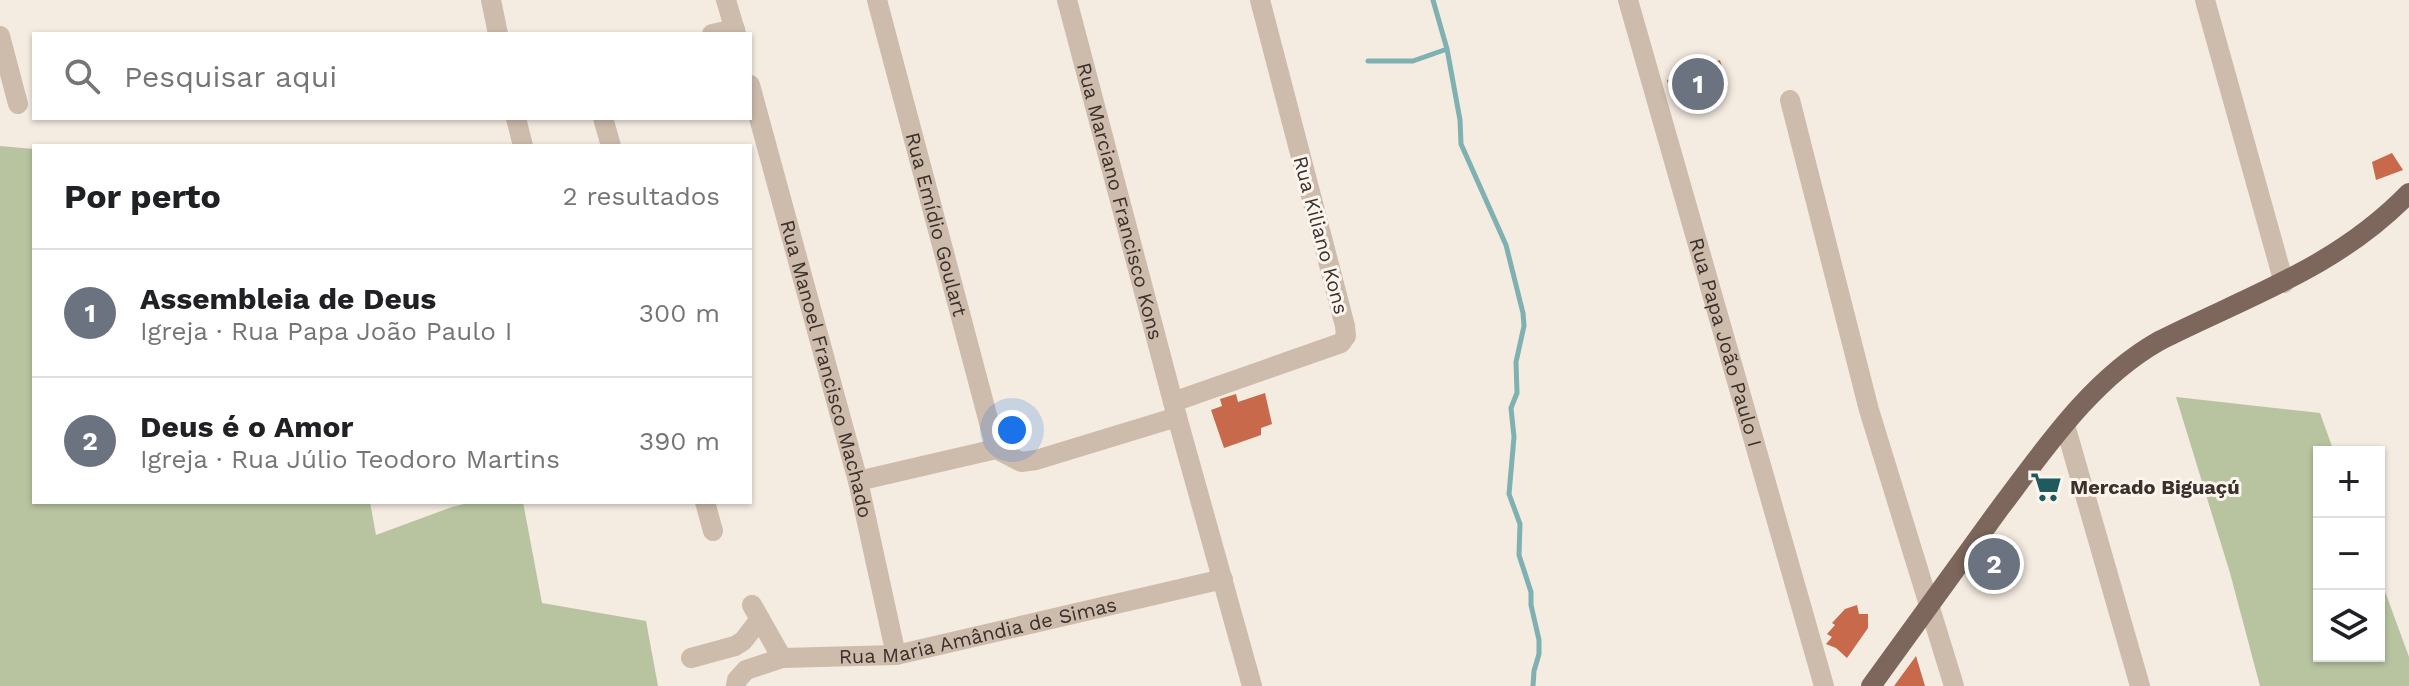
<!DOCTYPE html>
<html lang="pt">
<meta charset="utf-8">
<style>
:root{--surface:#fff;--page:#f6f6f6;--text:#202124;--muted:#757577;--line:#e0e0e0;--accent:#111827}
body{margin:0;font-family:"Work Sans",sans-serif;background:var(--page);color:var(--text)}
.controls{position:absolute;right:24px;bottom:24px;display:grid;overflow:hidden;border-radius:0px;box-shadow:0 2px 6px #0004}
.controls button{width:72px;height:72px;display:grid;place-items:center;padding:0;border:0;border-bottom:2px solid var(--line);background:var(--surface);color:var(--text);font:40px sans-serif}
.you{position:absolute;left:1012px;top:430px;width:28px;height:28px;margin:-20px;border:6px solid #fff;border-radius:50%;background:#1a73e8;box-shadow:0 0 0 12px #1a73e833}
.badge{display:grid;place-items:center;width:52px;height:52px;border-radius:50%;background:var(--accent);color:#fff;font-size:26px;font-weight:700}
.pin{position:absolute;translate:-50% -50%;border:4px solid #fff;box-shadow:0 2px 8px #0006}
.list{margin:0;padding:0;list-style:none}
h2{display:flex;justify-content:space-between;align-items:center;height:104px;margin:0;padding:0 32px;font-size:34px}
h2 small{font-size:26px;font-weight:400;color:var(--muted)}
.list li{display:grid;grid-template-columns:52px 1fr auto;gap:24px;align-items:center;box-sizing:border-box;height:128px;padding:0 32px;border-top:2px solid var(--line)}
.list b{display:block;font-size:30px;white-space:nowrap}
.list p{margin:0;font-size:26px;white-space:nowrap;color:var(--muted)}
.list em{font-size:26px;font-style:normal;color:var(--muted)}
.icon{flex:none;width:44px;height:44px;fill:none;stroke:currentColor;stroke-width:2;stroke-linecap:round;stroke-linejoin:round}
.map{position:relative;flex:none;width:2409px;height:686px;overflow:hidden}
.search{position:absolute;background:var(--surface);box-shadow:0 2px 6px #0004;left:32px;top:32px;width:720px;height:88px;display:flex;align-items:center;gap:20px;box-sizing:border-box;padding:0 28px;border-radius:0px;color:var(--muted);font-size:30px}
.panel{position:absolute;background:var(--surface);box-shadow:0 2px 6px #0004;left:32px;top:144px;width:720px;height:360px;border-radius:0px}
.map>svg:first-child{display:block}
</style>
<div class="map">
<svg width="2409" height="686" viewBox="0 0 2409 686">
<rect width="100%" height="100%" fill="#f4ebe1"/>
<!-- green -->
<path fill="#b8c4a0" d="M0,146L34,149V502H370L376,535L452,507L472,502H523L542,603L646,621L658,686H0Z
M2176,397L2320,413L2334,452H2319V656H2379V575L2409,657V686H2260L2230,573Z"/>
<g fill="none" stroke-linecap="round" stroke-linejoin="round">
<!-- stream -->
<path stroke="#7fb0b2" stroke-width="5" d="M1433,0L1447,49L1460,120L1461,144L1506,245L1523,313L1524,326L1516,362L1517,393L1511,408L1514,437L1509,494L1520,524L1519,555L1531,592V605L1539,640V654L1534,671L1533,686
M1368,61H1413L1447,49"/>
</g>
<!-- building -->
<path fill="#c8694b" d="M1720,60L1728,88L1716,93L1715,89L1673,101L1667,80L1707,68L1708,64Z
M2392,153L2403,170L2376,180L2372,162Z
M1265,393L1272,424L1261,428V435L1224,448L1211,410L1222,406L1220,399L1236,394L1238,402Z
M1857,605L1859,614H1868V628L1847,658L1836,648L1826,644L1832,637L1827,634L1835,625L1832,623L1845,609Z
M1916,656L1925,686H1894Z"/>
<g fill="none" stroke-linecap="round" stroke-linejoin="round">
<!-- minor -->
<g stroke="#cdbbac" stroke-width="20">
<path d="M491,0L498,34"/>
<path d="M726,0L736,34"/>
<path id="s1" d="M877,0L996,449"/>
<path id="s2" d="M1067,0L1177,417L1252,686"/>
<path id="s3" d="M1628,0L1824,686"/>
<path d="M2205,0L2284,283"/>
<path d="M712,34L735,29"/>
<path d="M0,36L18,104"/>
<path id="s4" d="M750,85L858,481L896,655"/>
<path d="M1790,100L1869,410L1954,686"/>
<path d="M516,118L523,146"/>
<path d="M603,118L611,146"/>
<path d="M1173,402L1341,343L1346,336L1345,326L1260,0"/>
<path d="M2065,425L2140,686"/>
<path d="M996,449L1021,462L1036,460L1177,417"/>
<path d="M858,481L996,449"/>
<path d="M705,502L713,531"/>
<path d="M752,605L782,658"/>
<path d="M691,658L735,646L743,641L760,619"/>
<path id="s5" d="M736,686L737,680L746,670L782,658L896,655L1223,579"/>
</g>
<!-- major -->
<path stroke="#7d675c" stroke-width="20" d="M1871,686C1914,627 1957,567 2000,508C2046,447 2092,379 2159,341C2250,295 2336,268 2409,193"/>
</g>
<!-- icons -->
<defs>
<symbol id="supermarket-bare" viewBox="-9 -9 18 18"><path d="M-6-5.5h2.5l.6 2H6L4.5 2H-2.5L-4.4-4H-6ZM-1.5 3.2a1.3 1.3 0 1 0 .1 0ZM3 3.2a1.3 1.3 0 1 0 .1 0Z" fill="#1f5a5e" stroke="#fbf5ee" stroke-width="2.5" paint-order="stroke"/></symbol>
</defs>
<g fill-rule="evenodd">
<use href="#supermarket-bare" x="2024" y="465" width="44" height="44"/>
</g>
<g text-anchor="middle" stroke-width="6" stroke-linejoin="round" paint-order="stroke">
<!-- street labels -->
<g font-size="20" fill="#3b302b" stroke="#fbf5ee">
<text dy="7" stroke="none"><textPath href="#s2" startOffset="208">Rua Marciano Francisco Kons</textPath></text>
<text dy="7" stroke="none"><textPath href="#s1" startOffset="232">Rua Emídio Goulart</textPath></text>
<text transform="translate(1321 235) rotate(75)" y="7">Rua Kiliano Kons</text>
<text dy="7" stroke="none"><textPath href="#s3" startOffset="356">Rua Papa João Paulo I</textPath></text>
<text dy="7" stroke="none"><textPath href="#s4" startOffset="294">Rua Manoel Francisco Machado</textPath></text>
<text dy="7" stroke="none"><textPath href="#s5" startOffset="256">Rua Maria Amândia de Simas</textPath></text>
</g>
<!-- poi labels -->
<g font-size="20" font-weight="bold" fill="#3b302b" stroke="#fbf5ee" text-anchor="start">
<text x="2070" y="494">Mercado Biguaçú</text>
</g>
</g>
</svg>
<div class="controls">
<button>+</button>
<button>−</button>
<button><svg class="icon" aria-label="layers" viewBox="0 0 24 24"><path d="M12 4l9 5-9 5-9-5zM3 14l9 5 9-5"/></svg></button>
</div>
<div class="you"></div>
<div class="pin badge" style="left:1698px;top:84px;background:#6b7280">1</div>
<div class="pin badge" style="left:1994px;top:564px;background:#6b7280">2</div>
<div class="search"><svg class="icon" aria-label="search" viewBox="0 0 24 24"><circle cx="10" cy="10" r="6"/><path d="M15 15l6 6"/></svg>Pesquisar aqui</div>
<section class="panel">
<h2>Por perto<small>2 resultados</small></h2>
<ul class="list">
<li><span class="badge" style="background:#6b7280">1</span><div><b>Assembleia de Deus</b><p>Igreja · Rua Papa João Paulo I</p></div><em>300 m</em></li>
<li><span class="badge" style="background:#6b7280">2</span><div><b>Deus é o Amor</b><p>Igreja · Rua Júlio Teodoro Martins</p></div><em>390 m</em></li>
</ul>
</section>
</div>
